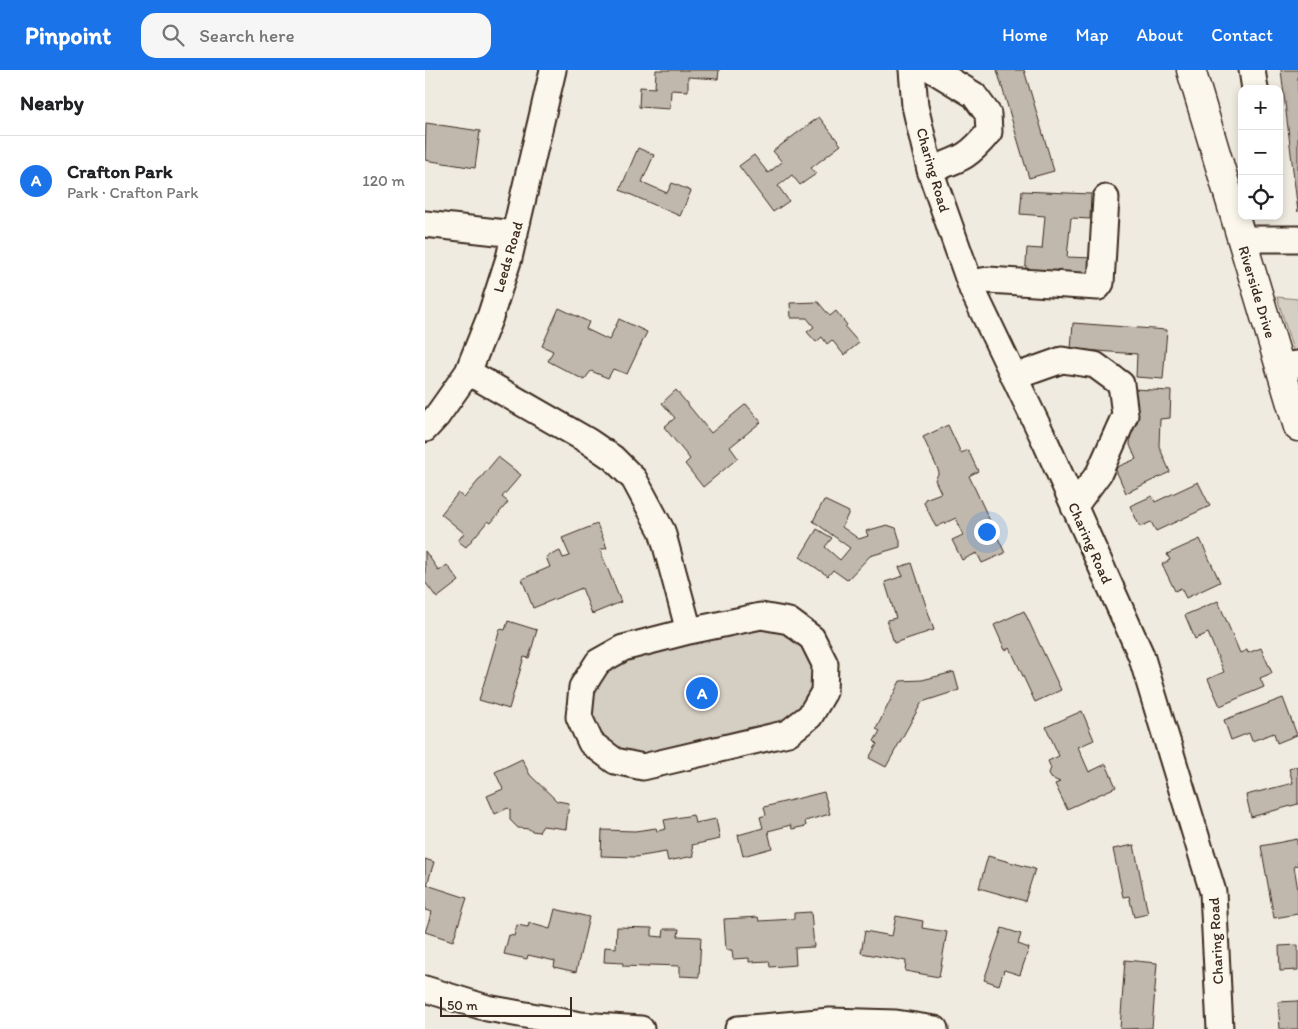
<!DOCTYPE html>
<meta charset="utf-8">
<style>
:root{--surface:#fff;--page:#f6f6f6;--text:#202124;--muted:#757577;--line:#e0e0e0;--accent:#1a73e8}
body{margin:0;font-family:Itim,sans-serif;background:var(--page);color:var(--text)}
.controls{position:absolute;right:15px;top:15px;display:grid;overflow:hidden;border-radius:10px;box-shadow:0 2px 8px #0003}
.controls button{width:45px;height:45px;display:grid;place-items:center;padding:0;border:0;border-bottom:1px solid var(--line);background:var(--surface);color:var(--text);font:25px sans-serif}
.scale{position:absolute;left:15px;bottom:12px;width:132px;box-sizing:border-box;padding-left:5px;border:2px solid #3b2a1e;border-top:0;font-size:14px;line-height:18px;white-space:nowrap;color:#3b2a1e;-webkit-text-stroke:4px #fbf7ec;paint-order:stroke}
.you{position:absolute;left:561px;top:461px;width:18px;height:18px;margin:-12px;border:4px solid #fff;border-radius:50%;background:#1a73e8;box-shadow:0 0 0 8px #1a73e833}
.badge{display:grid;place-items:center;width:32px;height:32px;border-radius:50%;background:var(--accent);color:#fff;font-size:16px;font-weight:700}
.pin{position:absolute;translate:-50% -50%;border:2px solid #fff;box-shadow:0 1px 5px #0006}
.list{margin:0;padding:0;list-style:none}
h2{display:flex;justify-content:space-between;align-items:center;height:65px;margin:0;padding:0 20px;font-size:21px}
h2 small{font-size:16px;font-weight:400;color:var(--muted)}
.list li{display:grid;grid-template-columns:32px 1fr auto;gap:15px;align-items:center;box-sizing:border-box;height:90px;padding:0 20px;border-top:1px solid var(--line)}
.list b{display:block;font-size:19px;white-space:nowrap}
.list p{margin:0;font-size:16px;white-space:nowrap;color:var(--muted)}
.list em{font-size:16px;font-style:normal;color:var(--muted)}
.icon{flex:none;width:28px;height:28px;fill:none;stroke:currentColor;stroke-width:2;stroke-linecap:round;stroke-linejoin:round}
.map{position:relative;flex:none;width:873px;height:959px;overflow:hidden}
header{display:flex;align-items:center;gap:30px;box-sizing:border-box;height:70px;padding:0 25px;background:var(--accent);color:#fff}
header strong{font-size:24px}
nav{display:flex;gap:28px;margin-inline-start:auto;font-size:18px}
.search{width:350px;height:45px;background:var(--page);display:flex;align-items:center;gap:12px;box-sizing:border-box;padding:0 18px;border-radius:15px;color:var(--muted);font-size:19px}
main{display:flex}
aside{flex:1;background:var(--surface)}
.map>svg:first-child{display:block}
</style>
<header>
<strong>Pinpoint</strong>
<div class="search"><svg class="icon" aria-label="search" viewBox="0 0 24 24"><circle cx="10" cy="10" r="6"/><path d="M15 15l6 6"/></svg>Search here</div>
<nav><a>Home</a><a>Map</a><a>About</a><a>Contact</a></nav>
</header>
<main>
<aside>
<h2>Nearby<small></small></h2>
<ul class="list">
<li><span class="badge">A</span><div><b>Crafton Park</b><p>Park · Crafton Park</p></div><em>120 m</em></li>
</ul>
</aside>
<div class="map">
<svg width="873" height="959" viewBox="0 0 873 959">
<rect width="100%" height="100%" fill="#f0ebe0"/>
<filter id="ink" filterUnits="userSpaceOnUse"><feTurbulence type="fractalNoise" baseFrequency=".02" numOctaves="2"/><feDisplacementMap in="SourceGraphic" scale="10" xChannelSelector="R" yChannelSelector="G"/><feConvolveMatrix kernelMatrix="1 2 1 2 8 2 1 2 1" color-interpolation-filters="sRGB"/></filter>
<g filter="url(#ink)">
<!-- green -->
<path fill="#d5cec3" stroke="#887c70" d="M852,227L873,229V297Z
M339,557L351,558L370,566L389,593L387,629L362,655L221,688L186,681L166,656L163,628L174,604L206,585Z"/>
<!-- building -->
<path fill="#c0b8ad" stroke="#3b2a1e" d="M231,0H294L293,9L263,7V21L246,20L245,39L214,37L215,17L230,18Z
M572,0H599L629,101L604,108Z
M856,0H873V142Z
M394,47L416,75L386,98L391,104L375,115L367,105L353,116L364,131L348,142L314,96L329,85L343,103L357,92L348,81Z
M1,53L55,61L50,98L0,90Z
M213,78L229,85L217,112L242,123L247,113L266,121L255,146L195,120Z
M597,121L666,124L665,149L646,148L642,187L669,188L667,212L635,209L636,199L631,200L628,209L600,208L602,178L617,179L620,146L595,144Z
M393,232L405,246L411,241L422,255L420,257L434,273L419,285L407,270L402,274L397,267L391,272L382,262L389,257L382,248H366L365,233Z
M134,238L164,252L161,259L184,270L194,249L222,262L202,304L188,299L183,308L166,301L159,310L123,291L128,281L117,276Z
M648,253L742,260L738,309L711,307L712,284L646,279Z
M708,319L746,321L745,348L735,349L734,376L745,402L701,423L690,398L711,389L705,375Z
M251,320L286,363L321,334L336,352L305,377L313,388L278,417L260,394L265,389L239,357L250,348L237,333Z
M523,355L536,383L543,380L553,401L544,406L580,483L557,493L552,483L537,490L527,470L538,465L531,448L511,457L499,433L500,429L516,423L510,410L514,402L498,367Z
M73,387L96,405L77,427L83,432L66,453L63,451L41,477L33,471L39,463L16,444L33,423L39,428Z
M773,412L785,436L731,461L726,452L715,457L705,436L727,426L730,432Z
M399,430L424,442L417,457L434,469L443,466L441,461L462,455L471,458L475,471V477L445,486L422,510L408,500L403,506L375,487L392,459L407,468L400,477L415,490L425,478L388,451Z
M172,454L182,478L175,480L196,532L167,544L157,518L108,538L97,509L125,497L121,487L135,481L138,488L145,486L137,468Z
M775,469L795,512L761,528L756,518L750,521L737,494L745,490L742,484Z
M0,481L14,501L22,495L34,511L12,528L0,512Z
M487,493L509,560L469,573L462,550L471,548L460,512L478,506L474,497Z
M793,531L815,583L822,580L823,583L836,578L847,603L835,608L839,617L795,636L783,609L799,602L783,563L770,569L760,545Z
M599,541L636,620L610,632L585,578L580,580L569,555Z
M83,551L112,560L104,588L99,587L84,639L54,630L75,559L80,560Z
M529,602L534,620L497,632L461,697L444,688L452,674L449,671L455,661L451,659L475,611L497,610Z
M858,628L872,665L852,673L849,663L827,671L824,663L806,670L799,650Z
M657,641L669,670L653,677L664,702L681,694L691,717L642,739L630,714L635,712L626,708L624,703L626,698L623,691L634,686L621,657Z
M97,689L105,705L132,731L144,733L141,759L118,756L114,762L107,761L104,759L93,758L85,750V740L83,738L70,744L62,726L78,719L70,702Z
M873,696V734L826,747L821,725L868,713L864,699Z
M399,722L405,744L380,751L381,756L367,759L366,755L343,761L347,778L318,786L313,765L338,758L335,747L341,745L339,737Z
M268,745L270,753L291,749L295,769L267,775L269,786L243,791L241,782L211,787L176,786L177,760L210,761L231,758L232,761L241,759L239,750Z
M872,769L873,795L869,796L873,820V844L849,848L836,776Z
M709,775L723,844L709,847L704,826L698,827L688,779Z
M563,786L610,799L600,831L554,818Z
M0,789L9,792L2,815L42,828L28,871L0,862L7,842L0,840Z
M130,839L164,847L151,902L129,897L130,891L103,885L102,889L79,884L84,865L89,866L92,855L103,857L104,853L125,859Z
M386,842L389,877L370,878L371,895L345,897L344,891L324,892V888L308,889L307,880H301L299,849L333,847L334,851L369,849V843Z
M471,846L498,851L497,858L522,862L514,907L480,901L481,891L436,883L440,861L467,866Z
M192,857L227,858V866L238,867L239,859H254L253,866L276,867L274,907L255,906V896L224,895L223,897L198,896V893L179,892L180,877L191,878Z
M577,858L596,864L593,874L604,878L595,905L579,900L574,915L559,910Z
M873,875V900L855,901L854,876Z
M700,890L732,893L727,958L695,959Z
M873,931V959H855L853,932Z"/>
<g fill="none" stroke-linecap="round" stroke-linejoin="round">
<defs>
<path id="minor" d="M487,0L490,36L505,100L547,219L620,371L716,585L788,822L795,959
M827,0L830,19
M505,100C535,89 543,88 564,62L563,44L549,25L508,0
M0,154L90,164
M816,169H873
M545,213L563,210L673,217L676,213L681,128
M855,296L873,294
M43,302L163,371L188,388L209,409L237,461L264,561
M589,307L637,290L670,295L696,314L700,345L674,403L649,437
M0,359L12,346L43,302L65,247L84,188L128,0
M336,546L364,551L387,568L400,594L399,622L385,646L363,663L218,697L190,691L166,673L154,647L157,617L173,592L198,578L264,561Z
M0,919L62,938L156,955L216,959
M313,959L405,951L471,953L510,959"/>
<path id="major" d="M766,0L873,357"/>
</defs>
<!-- minor casing -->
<use href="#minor" stroke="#3b2a1e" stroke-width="29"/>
<!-- major casing -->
<use href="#major" stroke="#3b2a1e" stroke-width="31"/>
<!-- minor -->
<use href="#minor" stroke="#fbf7ec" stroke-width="25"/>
<!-- major -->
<use href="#major" stroke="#fbf7ec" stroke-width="28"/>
</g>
</g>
<g text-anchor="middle" stroke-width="4" stroke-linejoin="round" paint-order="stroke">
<!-- street labels -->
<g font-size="15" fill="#3b2a1e" stroke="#fbf7ec">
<text transform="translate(508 100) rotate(74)" y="5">Charing Road</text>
<text transform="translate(83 187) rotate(-74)" y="5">Leeds Road</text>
<text transform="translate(832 222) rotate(73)" y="5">Riverside Drive</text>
<text transform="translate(665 473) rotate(66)" y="5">Charing Road</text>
<text transform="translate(791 871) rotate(-93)" y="5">Charing Road</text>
</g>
</g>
</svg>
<div class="controls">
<button>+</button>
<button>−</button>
<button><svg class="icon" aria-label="locate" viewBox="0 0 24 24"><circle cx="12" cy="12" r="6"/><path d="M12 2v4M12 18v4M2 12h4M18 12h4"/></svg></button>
</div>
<div class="scale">50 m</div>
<div class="you"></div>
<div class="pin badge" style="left:277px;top:623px">A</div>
</div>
</main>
